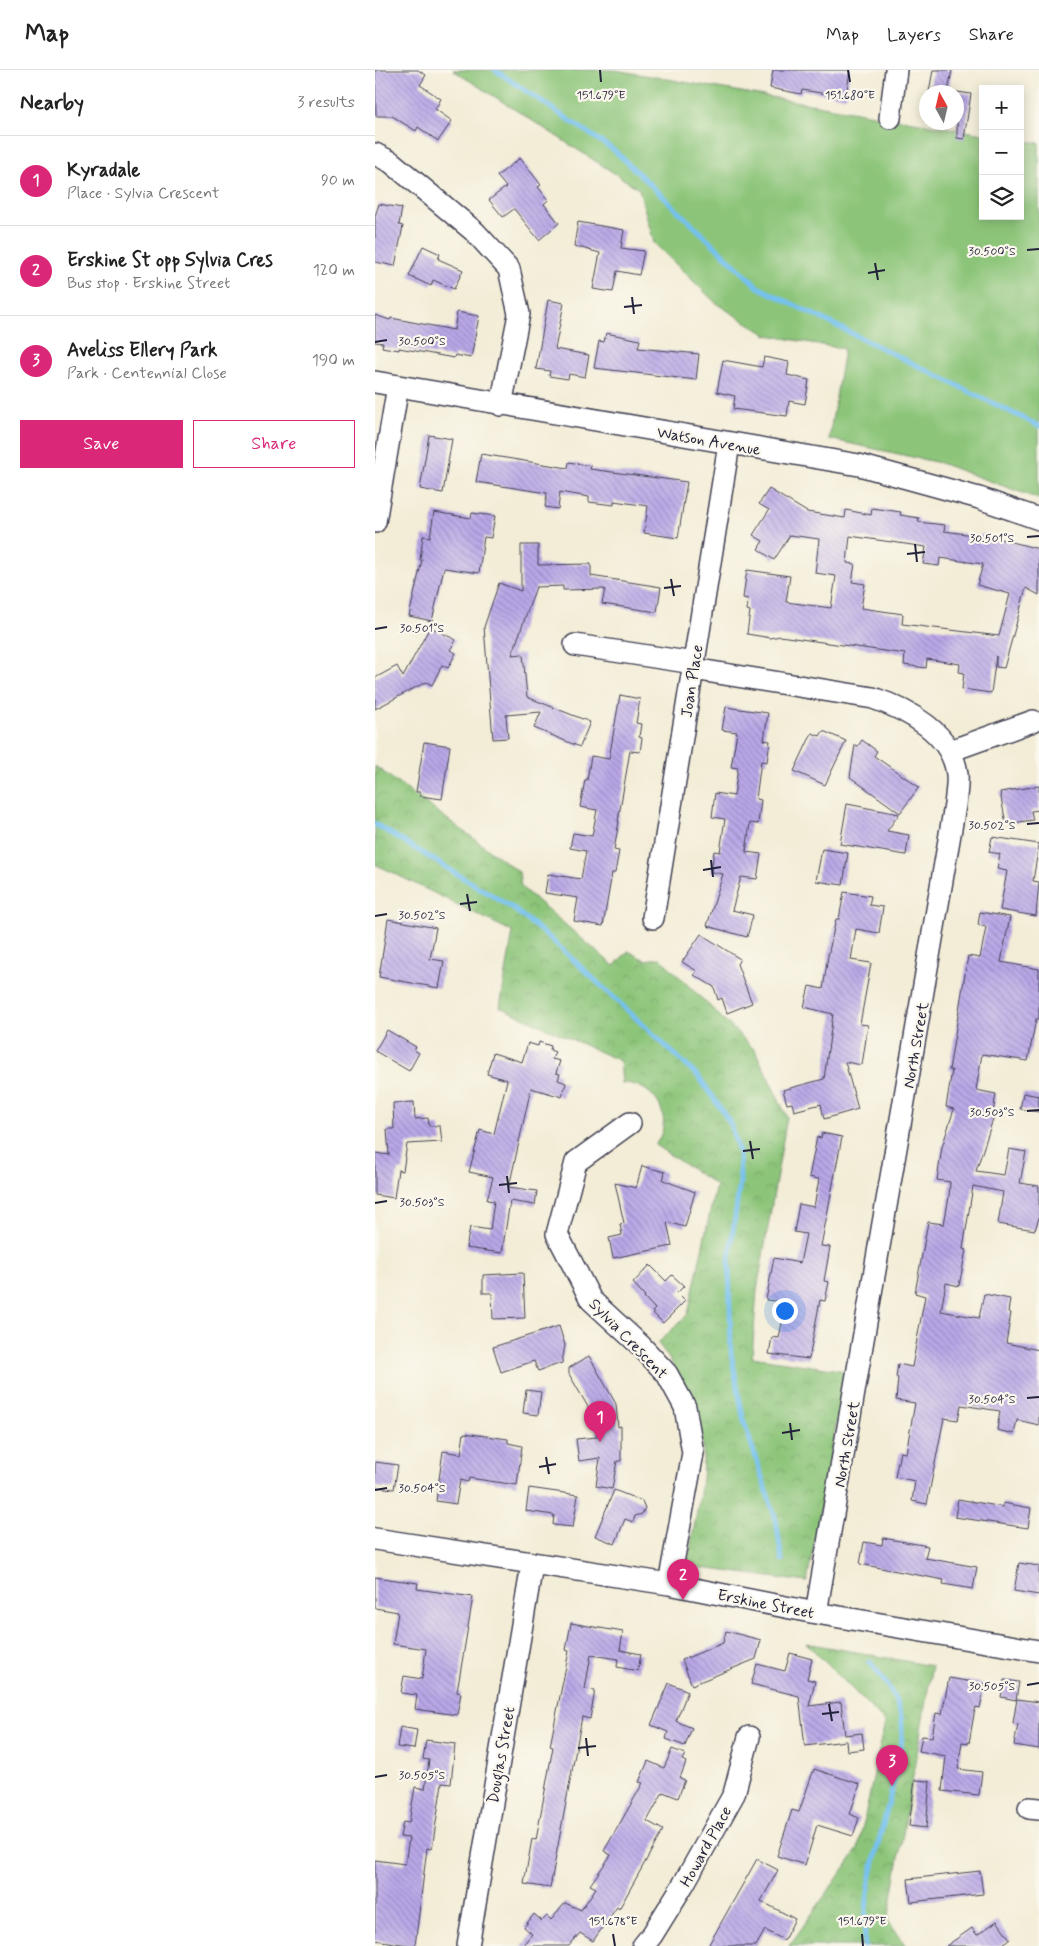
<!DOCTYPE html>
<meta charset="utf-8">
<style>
:root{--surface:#fff;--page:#f6f6f6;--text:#222;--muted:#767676;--line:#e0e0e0;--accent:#db2777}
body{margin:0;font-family:Mynerve,sans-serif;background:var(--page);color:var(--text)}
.controls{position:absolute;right:15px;top:15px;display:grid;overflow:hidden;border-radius:0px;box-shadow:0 2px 12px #0003}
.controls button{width:45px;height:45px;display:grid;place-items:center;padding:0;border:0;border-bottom:1px solid var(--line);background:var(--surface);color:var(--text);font:25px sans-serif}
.compass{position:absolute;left:544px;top:15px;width:45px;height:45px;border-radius:50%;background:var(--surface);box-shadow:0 2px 12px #0003;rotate:352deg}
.you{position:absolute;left:409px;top:1240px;width:18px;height:18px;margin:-12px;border:4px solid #fff;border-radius:50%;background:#1a73e8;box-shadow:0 0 0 8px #1a73e833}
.badge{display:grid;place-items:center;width:32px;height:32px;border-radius:50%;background:var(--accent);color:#fff;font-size:16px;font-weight:700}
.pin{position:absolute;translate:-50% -41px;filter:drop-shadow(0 1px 2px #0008)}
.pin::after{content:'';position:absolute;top:26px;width:18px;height:15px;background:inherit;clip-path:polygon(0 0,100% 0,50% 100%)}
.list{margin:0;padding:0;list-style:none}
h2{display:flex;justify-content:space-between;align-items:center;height:65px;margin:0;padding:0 20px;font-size:21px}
h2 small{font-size:16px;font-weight:400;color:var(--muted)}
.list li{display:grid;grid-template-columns:32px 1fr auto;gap:15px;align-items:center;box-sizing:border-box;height:90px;padding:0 20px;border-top:1px solid var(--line)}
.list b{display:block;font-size:19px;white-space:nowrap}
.list p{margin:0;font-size:16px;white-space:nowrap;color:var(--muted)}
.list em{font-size:16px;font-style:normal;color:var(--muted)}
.actions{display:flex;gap:10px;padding:15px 20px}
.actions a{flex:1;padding:11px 0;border:1px solid var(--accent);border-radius:0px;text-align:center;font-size:18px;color:var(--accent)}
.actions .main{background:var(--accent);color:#fff}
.icon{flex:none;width:28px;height:28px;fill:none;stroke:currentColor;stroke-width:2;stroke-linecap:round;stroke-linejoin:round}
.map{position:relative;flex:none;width:664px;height:1876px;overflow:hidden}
header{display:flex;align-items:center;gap:30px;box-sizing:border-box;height:70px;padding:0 25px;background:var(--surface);border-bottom:1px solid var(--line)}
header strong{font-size:24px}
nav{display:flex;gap:28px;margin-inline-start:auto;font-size:18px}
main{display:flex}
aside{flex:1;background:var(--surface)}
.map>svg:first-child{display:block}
</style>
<header>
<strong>Map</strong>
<nav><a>Map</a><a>Layers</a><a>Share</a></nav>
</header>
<main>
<aside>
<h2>Nearby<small>3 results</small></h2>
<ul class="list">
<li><span class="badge">1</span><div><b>Kyradale</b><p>Place · Sylvia Crescent</p></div><em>90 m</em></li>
<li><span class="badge">2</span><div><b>Erskine St opp Sylvia Cres</b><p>Bus stop · Erskine Street</p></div><em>120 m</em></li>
<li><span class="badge">3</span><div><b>Aveliss Ellery Park</b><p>Park · Centennial Close</p></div><em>190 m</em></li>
</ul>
<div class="actions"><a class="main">Save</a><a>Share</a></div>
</aside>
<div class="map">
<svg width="664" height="1876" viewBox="0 0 664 1876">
<defs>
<pattern id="park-crowns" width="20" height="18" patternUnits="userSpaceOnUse" patternTransform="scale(1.25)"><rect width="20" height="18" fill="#8cc579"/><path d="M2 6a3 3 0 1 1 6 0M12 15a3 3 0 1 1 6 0" fill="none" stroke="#78a96a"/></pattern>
<pattern id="building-back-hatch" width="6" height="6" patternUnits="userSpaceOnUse" patternTransform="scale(1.25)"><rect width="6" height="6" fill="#baa8e8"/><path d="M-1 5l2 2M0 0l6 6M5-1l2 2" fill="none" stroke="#9788bd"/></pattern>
</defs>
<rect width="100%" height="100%" fill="#fbf7ec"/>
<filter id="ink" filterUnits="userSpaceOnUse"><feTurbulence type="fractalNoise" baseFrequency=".02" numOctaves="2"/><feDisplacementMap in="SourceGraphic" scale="10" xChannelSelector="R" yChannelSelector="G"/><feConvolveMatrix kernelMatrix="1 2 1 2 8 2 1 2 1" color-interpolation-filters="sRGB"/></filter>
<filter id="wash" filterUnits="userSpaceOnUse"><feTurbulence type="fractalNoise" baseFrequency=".0096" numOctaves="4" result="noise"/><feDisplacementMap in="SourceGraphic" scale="20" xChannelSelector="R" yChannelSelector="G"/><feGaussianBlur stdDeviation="1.12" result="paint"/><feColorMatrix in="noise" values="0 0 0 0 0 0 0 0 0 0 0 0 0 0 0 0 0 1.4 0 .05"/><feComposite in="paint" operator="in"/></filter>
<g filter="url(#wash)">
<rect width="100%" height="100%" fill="#f3edd7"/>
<!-- grass -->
<path fill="#8cc579" stroke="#57745a" d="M78,0H240L608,64V146H645V70L664,73V429L565,393L454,369L469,279L392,265L342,234L279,173L264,119Z"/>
<!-- park -->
<path fill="url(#park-crowns)" stroke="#57745a" d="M0,696L144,802L146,817L239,896L253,881L270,890L285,888L380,980L412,1047L382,1220L377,1287L471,1301L432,1512L312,1496C317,1462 327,1427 328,1393C331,1350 308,1307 283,1273L313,1244L341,1115L280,1075C301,1048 280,1013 247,1013L245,991L125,937L138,862L0,794Z
M431,1573L557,1596L513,1851L531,1876H414L483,1779L510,1652Z"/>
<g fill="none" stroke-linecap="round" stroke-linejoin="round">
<!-- stream -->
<path stroke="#75c1ef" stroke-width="5" d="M120,0L240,81L383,217L664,356
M0,754L136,837L176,869L324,1007L354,1051L364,1082L365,1111L354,1189L356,1283L369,1352L401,1450L407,1490
M490,1876C487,1824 504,1773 516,1723C521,1702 528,1677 527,1655C526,1631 509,1610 495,1592"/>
</g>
<g id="blocks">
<!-- building -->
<path fill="url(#building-back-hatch)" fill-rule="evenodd" d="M0,0H43L51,5L45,15L66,29L60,39L77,51L63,71L43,57L41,61L17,46H1Z
M398,0H475L471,27L427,20L426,24L395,18Z
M558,0H577L573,22H554Z
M582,22L596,24L589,69L582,68Z
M145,88L166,115L163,117L173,130L169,134L184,153L164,170L139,139L128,147L114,130L131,117L122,106Z
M4,134L27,138L24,155L28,156L20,196L0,192V146Z
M203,152L249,160L246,178L269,181L264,205L242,201L238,222L218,219L225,183L199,176Z
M48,176L65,184L63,189L88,200L79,219L58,210L56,216L34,206Z
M173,230L189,233L180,279L214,285L210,307L194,304L193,309L174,306L175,301L161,299Z
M82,242L104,246L96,288L80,285L79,288L24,278V280L7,277L8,273L0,272V245L15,250L16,248L79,260Z
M231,263L265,270L263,278L324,284L321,310L219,298L224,271L229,272Z
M389,287L414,292L412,305L434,310L430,334L414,331L412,346L358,339L360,326L342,322L348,290L387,297Z
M54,365L77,369L68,423L45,419Z
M106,384L193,398L194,392L216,396L215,399L312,412L303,468L269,463L273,436L239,431V435L214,432V427L185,422L183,439L170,437L172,423L101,412Z
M394,419L432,442L470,448L471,440L496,445L497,438L526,442L525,445L544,448L543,452L570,455L569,461L606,466V464L664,479V525L651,518L629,598L621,597V586L616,623L587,619L589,603L584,602L585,594L552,589L551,598L529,595L530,584L405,566L396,568L372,564L375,541L372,540L373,529L368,528L372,500L415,506L411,532L456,538L461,506L440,503L444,469L415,465L399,490L383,479L388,471L378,465L394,440L384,434ZM475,466L551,477L548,494L564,496L565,488L608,494L602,515L635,524L624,566L527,554L528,544L486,538L490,514L477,512L480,494L472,493Z
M59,442L96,448L97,443L120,446L116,468L109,467L104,503L69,498L57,551L34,546L47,490H45L48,466L55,467Z
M146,475H163V495L216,494V506L286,517L282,542L227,534L230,519L188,520V516L161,517L137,585L148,584L152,627L215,652L205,677L159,658L166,642L131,645L133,668L118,669L109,557L124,513L146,521Z
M55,557L81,570L75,580L81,583L73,598L67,595L57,615L51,612L0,639V608L22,596L28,607Z
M245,625L265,629L261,653L266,654L264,667L267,668L265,682L255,681L243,751H244L239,780L244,781L240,803H237L228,856L199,851L203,828L170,823L173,804L206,809L211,781L195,778L198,763L217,766L222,740L205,737L210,710H212L216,686L234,689Z
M351,637L393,643L389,670L395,671L392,692L386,691L381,729L386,730L383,754L375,753L371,782L386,784L382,809L366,807L357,840L378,845L372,867L332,856L348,804L336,802L339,781L345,782L350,749L337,747L340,723L359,726L363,698L356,697L362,662L347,660Z
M448,661L471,671L450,715L419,701L437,663L445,666Z
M487,670L502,681L499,686L544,717L525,743L475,707L480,675L483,676Z
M49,672L75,676L67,729L45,726V722H41Z
M664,716V740L656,741L658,750L631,754L625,722Z
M472,734L524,744L512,761L534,765L531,785L465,774Z
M617,767L664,774L658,811L664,812L661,846L625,840L632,801L622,799L625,784L614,782Z
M447,779L473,783L468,815L441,811Z
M469,822L496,826L494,835L508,837L504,863L481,859L476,890L496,893L485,954L493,955L487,995L470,992L483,1039L449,1049L446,1034L419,1041L417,1033L412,1034L408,1020L449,1009L458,944L429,937L434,916L448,919L453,886L461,849H464Z
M605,842L635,847L626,892L664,899V949H661L653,991L607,984L601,1020L621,1024L618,1043H620L601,1101L629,1105L634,1079L651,1082L645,1113L664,1116V1148L660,1160L623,1154L628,1122L598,1116L588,1179L591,1180L584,1216L571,1213L566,1241L604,1248L609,1224L635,1229L633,1242L636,1243L631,1273L664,1280V1355L642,1350L639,1364L622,1360L625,1341L586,1335L583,1350L569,1348L552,1434L537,1431L540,1411L520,1407L525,1382L531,1383L540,1333L521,1330L523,1308L521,1307L523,1294L537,1297L550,1226L540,1223L553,1152L569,1154L574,1127L575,1112L562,1110L567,1077L579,1039L571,1037L577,1000H574L593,886L605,888L611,857L603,855Z
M13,849L61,858L55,889L69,891L64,918L4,907Z
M326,864L365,889L362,894L377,933L352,943L347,928L343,930L339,917L319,905L322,901L307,892Z
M12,960L41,977L39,980L44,983L34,1001L0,981Z
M164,972L176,976L175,980L180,982L177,989L185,991L181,1003L185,1004L183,1010L191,1013L187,1027L156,1018L134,1117L162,1121L160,1135L135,1131L127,1183L91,1178L95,1157L115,1160L119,1131L112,1130L118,1107L94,1102L105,1060L119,1064L132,1010L112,1004L118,983L147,992L153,973L163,976Z
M648,1023L664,1026V1042L645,1039Z
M39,1032L40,1049L53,1048L54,1056H65L67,1072L32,1074L28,1101L23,1100L19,1128L0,1125V1083L14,1085L12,1059H19L18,1033Z
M447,1063L467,1067L446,1176L455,1177L449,1211L454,1212L450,1231L445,1230L434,1289L394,1284L397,1267L404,1268L411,1232L391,1230L399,1188L425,1193L431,1164L419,1162L424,1134L439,1137L444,1109L434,1107L442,1067L446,1068Z
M267,1096L290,1102L288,1110L320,1122L310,1157L292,1152L297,1176L238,1188L234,1168L247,1165L245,1154L249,1153L240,1113L261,1118Z
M275,1195L291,1211L297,1205L309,1216L302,1223L310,1231L288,1253L277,1242L280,1239L269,1227L270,1226L258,1213Z
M148,1203L150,1248L118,1249L117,1223H108V1205Z
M184,1256L190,1275L187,1293L163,1301L159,1291L126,1302L118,1277Z
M214,1286L241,1334L243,1357L246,1356V1391H242L237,1419L221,1416L225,1388L204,1391L201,1369L222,1367L220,1349L194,1304V1298Z
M151,1320L166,1322L163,1345L148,1343Z
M89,1363L133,1369V1373L147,1376L142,1415L94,1408L93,1412L85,1410L81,1434L61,1431L68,1381L86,1384Z
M0,1392L23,1395L19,1419L0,1417Z
M154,1418L203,1425L198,1457L178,1455L179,1445L151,1441Z
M239,1420L267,1431L270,1438L267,1444L260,1446L258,1452L250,1449L240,1474L220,1466Z
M583,1429L628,1437V1433L656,1438L653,1458L580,1447Z
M508,1468L553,1476L550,1488L602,1497L598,1519L568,1514L569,1510L485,1494L489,1472L507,1475Z
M644,1493L664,1496V1525L639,1521Z
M0,1507L43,1513L42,1519L98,1527L82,1622L86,1623L82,1645L40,1639L42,1625L26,1623L29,1606L47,1609L51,1579L18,1574L23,1542L0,1538Z
M196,1553L248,1562L245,1580L266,1584L263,1601L242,1597L243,1589L216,1585L210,1619L220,1620L215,1649L207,1647L175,1818L149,1814L157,1769L161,1770L178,1677L175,1676L194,1581L191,1580Z
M351,1561L386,1570L381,1589L317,1615L307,1590L348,1573Z
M415,1583L437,1589L432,1609L440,1611L434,1636L466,1632L470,1665L487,1663L489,1679L472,1681L471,1671L430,1676L424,1626L376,1614L382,1594L410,1601Z
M574,1608L610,1614L605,1638L601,1637L599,1644L594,1673L587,1672L583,1699L607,1702L604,1725L567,1721L571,1686L544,1681L547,1666L557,1667L561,1643L567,1644Z
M629,1610L644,1612L641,1630L626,1627Z
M294,1613L313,1621L301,1651L317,1658L310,1676L291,1669L293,1662L276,1655Z
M642,1629L664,1632V1679L639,1675L643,1654L638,1653Z
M25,1657L42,1660L39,1679L22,1677Z
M51,1670L80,1674L76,1714L67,1713L57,1779L52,1778L40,1876L0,1870V1790L30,1794L34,1768L25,1767L28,1752L34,1753L40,1717L50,1719L54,1690L48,1689Z
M297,1679L310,1684L307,1690L311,1692L305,1708L310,1710L303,1728L288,1722L272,1751L288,1760L244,1839L242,1837L218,1871L205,1863L194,1876H147L157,1864L149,1857L159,1844L167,1851L172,1846L176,1850L190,1833L206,1840L221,1818L215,1815L236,1785L229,1781L268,1713L264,1712L273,1691L289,1698Z
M439,1699L485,1714L475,1744L484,1748L478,1766L442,1755L430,1795L402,1786L417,1740L424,1742Z
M540,1710L555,1711L551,1758L534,1756Z
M382,1789L403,1800L386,1831L420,1849L409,1870L390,1860L381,1876H333Z
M605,1801L608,1824L536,1832L533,1809Z
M622,1851L635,1869L625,1876H571L597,1858L602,1865Z"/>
</g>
</g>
<g filter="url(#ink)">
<use href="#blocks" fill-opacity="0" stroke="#414052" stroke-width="1"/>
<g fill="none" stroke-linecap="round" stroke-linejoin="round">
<defs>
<path id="minor" d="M515,48L521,0
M0,84L16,92L100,162L134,199L144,244L126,335
M0,312L484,395L604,428L664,449
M0,452L23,316
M200,575L319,593
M318,599L498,628C533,640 577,663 582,704C583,714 581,725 580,735L441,1543
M575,681L658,651
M278,848L354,374
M255,1053L201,1092L182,1164L216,1230L265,1275L292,1304L310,1337L318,1383L294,1514
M0,1469L294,1514L441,1543L664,1581
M654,1738L664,1739
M93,1876L157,1495
M268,1876L277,1865L308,1815L359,1724L374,1667"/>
</defs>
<!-- minor casing -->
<use href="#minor" stroke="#414052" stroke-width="24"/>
<!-- minor -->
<use href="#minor" stroke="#fff" stroke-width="21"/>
</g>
</g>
<!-- ticks -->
<path fill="none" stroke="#22223b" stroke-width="2" d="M225,0L226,12M473,0L475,12M652,180L664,179M500,193L503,210M493,203L510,200M257,227L259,244M249,237L267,235M0,272L12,270M652,467L664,466M540,474L542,492M532,484L550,482M296,509L299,526M289,518L306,516M0,559L12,557M652,754L664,753M336,790L338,807M328,800L346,797M92,824L95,841M85,834L102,832M0,846L12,844M652,1041L664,1040M375,1071L378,1089M368,1081L385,1079M132,1106L134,1123M124,1115L142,1113M0,1133L12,1131M652,1328L664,1327M415,1353L417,1370M407,1363L425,1360M171,1387L174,1404M164,1397L181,1394M0,1420L12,1418M652,1615L664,1613M454,1634L457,1651M447,1644L464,1642M211,1668L213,1686M203,1678L221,1676M0,1707L12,1705M238,1864L240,1876M487,1864L488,1876"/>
<g text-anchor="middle" stroke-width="4.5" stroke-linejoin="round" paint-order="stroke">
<!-- street labels -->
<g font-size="16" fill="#22223b" stroke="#fbf7ec">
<text transform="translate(334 370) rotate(10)" y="6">Watson Avenue</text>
<text transform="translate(316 611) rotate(-81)" y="6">Joan Place</text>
<text transform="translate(540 975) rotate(-80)" y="6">North Street</text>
<text transform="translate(254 1268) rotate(46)" y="6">Sylvia Crescent</text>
<text transform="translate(471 1374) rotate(-80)" y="6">North Street</text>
<text transform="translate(391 1533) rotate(11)" y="6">Erskine Street</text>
<text transform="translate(125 1685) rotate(-80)" y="6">Douglas Street</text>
<text transform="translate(330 1776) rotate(-61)" y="6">Howard Place</text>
</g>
</g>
<g font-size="12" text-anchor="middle" fill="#22223b" stroke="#fbf7ec" stroke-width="4.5" stroke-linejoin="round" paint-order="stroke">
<text x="226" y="29">151.679°E</text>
<text x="475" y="29">151.680°E</text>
<text x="617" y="185">30.500°S</text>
<text x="47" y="275">30.500°S</text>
<text x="617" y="472">30.501°S</text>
<text x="47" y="562">30.501°S</text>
<text x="617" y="759">30.502°S</text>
<text x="47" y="849">30.502°S</text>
<text x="617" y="1046">30.503°S</text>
<text x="47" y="1136">30.503°S</text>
<text x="617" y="1333">30.504°S</text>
<text x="47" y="1422">30.504°S</text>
<text x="617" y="1620">30.505°S</text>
<text x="47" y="1709">30.505°S</text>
<text x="238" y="1855">151.678°E</text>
<text x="487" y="1855">151.679°E</text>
</g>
</svg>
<div class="controls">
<button>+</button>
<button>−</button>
<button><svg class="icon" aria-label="layers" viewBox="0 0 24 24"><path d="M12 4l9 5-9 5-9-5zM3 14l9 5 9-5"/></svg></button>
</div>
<svg class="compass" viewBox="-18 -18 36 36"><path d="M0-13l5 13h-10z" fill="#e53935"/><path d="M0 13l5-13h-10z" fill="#767676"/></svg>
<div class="you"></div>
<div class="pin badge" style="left:225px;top:1372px">1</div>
<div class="pin badge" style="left:308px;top:1530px">2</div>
<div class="pin badge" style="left:517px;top:1716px">3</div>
</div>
</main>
